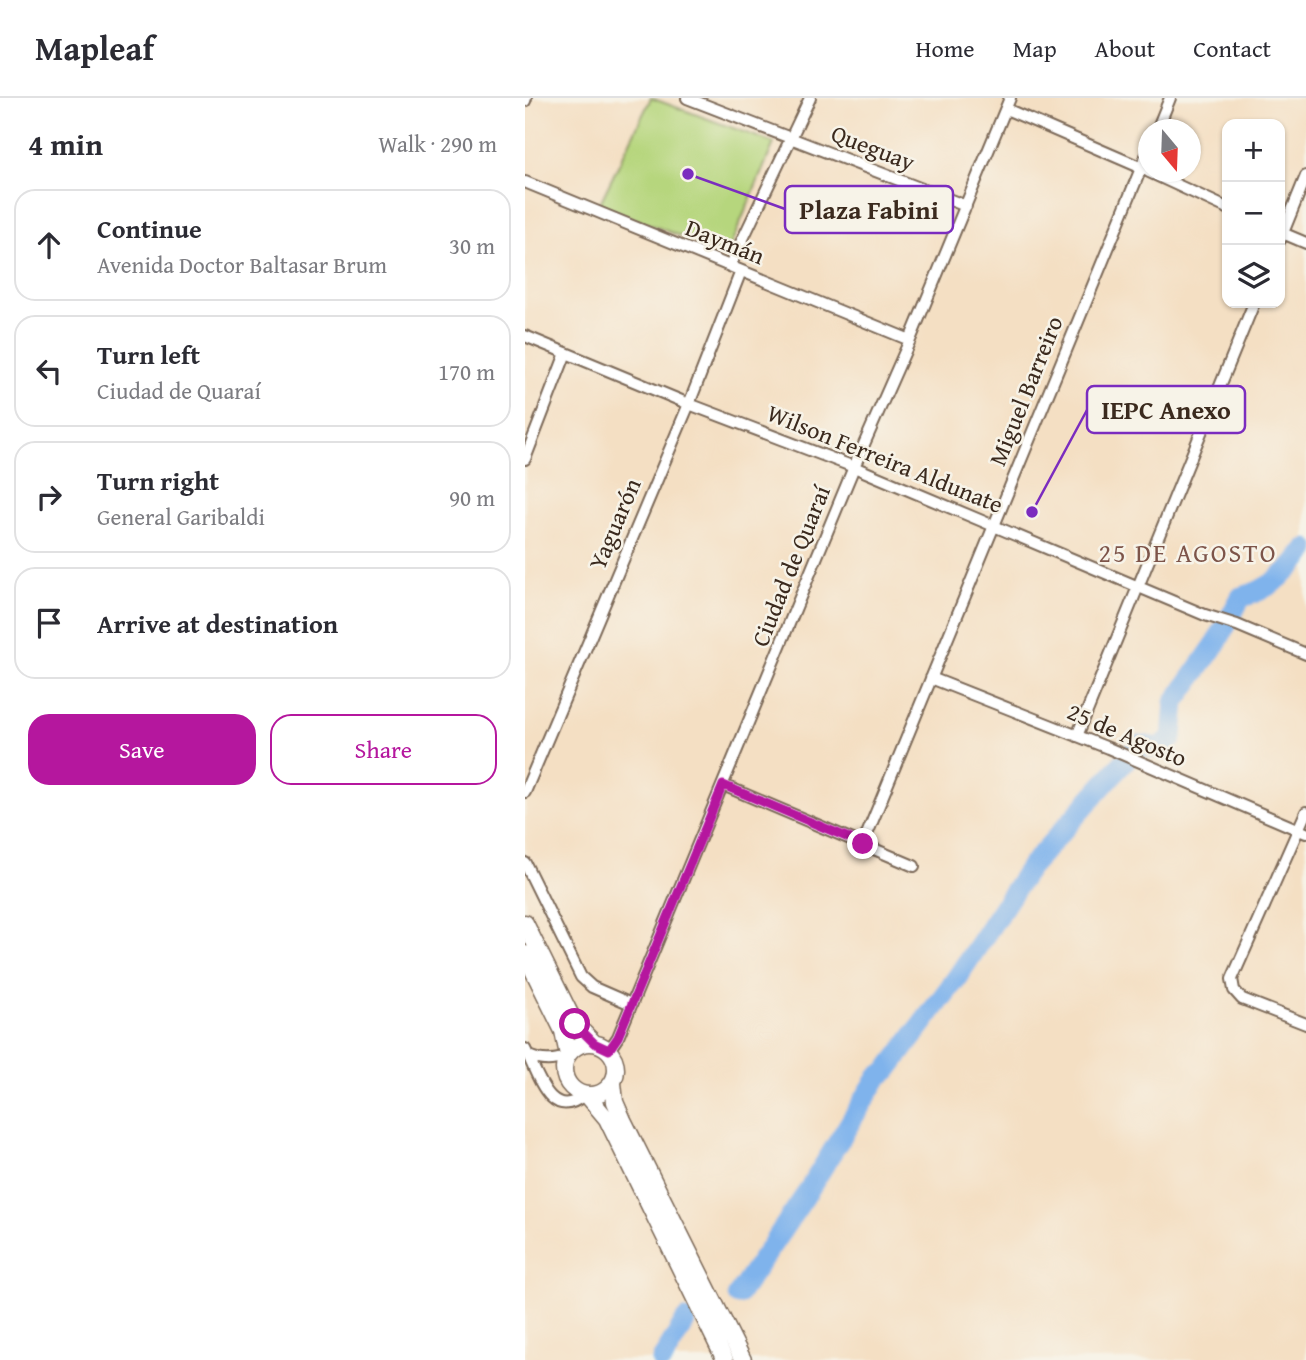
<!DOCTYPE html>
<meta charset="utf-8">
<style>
:root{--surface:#fff;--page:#f7f7f7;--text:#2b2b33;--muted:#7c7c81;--line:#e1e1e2;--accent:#b5179e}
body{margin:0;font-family:"Gentium Book Plus",serif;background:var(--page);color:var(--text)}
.controls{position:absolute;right:21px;top:21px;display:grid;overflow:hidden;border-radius:14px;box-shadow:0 2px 5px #0004}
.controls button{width:63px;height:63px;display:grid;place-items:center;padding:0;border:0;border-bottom:2px solid var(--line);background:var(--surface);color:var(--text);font:35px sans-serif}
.compass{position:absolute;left:613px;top:21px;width:63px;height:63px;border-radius:50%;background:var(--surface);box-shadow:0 2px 5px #0004;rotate:161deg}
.stop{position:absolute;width:21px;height:21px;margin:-16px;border:5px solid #b5179e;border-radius:50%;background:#fff}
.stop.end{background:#b5179e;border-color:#fff;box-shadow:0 2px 7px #0008}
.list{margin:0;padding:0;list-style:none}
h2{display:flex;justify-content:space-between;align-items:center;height:91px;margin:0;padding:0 28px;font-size:30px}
h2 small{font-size:23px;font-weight:400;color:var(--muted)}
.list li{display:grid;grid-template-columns:46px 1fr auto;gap:21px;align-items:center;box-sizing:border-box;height:112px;margin:0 14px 14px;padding:0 14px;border:2px solid var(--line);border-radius:21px}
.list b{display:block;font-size:26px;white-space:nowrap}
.list p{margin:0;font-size:23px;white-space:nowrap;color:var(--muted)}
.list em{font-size:23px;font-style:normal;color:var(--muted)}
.actions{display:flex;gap:14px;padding:21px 28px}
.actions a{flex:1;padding:16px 0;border:2px solid var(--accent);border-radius:21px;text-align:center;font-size:24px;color:var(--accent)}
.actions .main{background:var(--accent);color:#fff}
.icon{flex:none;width:38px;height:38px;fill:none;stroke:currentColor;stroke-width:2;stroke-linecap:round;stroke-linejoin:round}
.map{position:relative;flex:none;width:781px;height:1262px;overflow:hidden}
header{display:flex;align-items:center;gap:42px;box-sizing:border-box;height:98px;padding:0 35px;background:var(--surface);border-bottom:2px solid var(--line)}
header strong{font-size:33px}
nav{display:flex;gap:38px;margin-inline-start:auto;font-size:24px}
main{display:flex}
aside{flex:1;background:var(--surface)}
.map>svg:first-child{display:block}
</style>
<header>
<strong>Mapleaf</strong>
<nav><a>Home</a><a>Map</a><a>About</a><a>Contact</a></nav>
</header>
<main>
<aside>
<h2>4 min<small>Walk · 290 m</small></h2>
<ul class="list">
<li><svg class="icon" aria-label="ahead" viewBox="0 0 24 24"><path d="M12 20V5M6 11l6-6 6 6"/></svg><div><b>Continue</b><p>Avenida Doctor Baltasar Brum</p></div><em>30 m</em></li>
<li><svg class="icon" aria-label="left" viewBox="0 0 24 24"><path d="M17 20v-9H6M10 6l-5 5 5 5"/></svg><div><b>Turn left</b><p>Ciudad de Quaraí</p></div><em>170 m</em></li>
<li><svg class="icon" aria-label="right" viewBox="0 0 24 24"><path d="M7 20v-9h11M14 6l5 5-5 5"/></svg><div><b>Turn right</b><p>General Garibaldi</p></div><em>90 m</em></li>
<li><svg class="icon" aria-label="arrive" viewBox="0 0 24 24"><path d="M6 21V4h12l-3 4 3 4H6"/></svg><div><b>Arrive at destination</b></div></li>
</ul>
<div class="actions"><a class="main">Save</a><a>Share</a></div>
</aside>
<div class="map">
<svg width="781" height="1262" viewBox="0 0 781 1262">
<rect width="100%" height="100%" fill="#f7f3e8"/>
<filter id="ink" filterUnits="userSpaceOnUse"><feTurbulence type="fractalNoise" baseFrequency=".0143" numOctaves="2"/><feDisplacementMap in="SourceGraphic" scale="14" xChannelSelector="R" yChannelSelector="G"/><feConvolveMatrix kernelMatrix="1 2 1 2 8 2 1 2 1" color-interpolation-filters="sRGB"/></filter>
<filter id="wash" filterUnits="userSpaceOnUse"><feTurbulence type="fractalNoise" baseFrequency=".00686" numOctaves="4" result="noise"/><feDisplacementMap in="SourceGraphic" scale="28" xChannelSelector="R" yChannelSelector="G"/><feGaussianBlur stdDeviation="1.57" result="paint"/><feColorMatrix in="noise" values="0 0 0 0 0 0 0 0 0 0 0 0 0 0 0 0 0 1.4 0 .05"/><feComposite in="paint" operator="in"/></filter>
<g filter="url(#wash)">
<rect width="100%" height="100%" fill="#f4dfc3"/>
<!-- green -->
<path fill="#b6d67d" stroke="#78804e" stroke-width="2" d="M126,0L249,45L202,156L74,107Z"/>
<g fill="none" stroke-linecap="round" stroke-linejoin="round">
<!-- river -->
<path stroke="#7fb3ec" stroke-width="21" d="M213,1197L280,1098L353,979L363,972L431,881L504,770L614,647L634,650L647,640L650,604L692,544L716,499C743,493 766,473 781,451
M137,1262L161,1222"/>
</g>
</g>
<g filter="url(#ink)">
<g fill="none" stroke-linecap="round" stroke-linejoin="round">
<defs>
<path id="minor" d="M162,0L441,108
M0,3L1,0
M481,11L624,73
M632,32L645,0
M624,74L702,110
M0,84L385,242
M755,134L781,145
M755,142L781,78
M205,168L285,0
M0,238L164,306L329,369L680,517L712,527L781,556
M0,361L41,255
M406,580L583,650L781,735
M552,638L729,205
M198,687L389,768
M0,694L164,306L216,173
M781,714L707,881L709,892L717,901L781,926
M338,746L624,51
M0,765L56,879L67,889L106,906
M0,951C13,976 25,1025 59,997
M84,952L93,939L329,369L385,242L485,0
M4,958C18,964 27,963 42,959"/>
<path id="primary" d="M0,825L50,926L69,945
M0,856L38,933L43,957
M39 971a26 26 0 1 1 52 0a26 26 0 1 1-52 0Z
M88,985L90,1004L98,1022L218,1262
M62,997L82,1021L200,1262"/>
</defs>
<!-- minor casing -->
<use href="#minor" stroke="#7c6958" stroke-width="14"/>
<!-- primary casing -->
<use href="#primary" stroke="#7c6958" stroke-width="19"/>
<!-- minor -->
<use href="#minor" stroke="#fff" stroke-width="10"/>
<!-- primary -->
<use href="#primary" stroke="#fff" stroke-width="16"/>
</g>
</g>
<g fill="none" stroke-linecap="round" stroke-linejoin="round" filter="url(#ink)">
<!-- route -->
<path stroke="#b5179e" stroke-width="9" d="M50,926L69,945L84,952L93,939L198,687L338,746"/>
</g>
<g text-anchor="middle" stroke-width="5" stroke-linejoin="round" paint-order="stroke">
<!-- street labels -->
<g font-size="24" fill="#3b2a1e" stroke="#f7f3e8">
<text transform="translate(348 50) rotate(21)" y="8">Queguay</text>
<text transform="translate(200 144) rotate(22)" y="8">Daymán</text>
<text transform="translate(501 293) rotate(-68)" y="8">Miguel Barreiro</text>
<text transform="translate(360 361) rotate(22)" y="8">Wilson Ferreira Aldunate</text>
<text transform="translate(90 426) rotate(-67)" y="8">Yaguarón</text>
<text transform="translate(266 468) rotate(-68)" y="8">Ciudad de Quaraí</text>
<text transform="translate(602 637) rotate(23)" y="8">25 de Agosto</text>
</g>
<!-- neighbourhood labels -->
<g font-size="26" letter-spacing="2" fill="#7d5449" stroke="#f7f3e8">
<text x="663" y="464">25 DE AGOSTO</text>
</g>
</g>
<!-- callouts -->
<path fill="none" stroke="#7b2cbf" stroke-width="2.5" d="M163 76L260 111M507 414L562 312"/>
<g fill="#7b2cbf" stroke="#f7f3e8" stroke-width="2.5">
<circle cx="163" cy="76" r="7"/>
<circle cx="507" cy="414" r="7"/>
</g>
<g fill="#f7f3e8" stroke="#7b2cbf" stroke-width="2.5">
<rect x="260" y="88" width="168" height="47" rx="7"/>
<rect x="562" y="288" width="158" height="47" rx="7"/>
</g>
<g font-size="26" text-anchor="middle" font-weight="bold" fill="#3b2a1e">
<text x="344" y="121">Plaza Fabini</text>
<text x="641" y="321">IEPC Anexo</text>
</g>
</svg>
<div class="controls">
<button>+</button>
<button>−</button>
<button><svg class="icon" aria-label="layers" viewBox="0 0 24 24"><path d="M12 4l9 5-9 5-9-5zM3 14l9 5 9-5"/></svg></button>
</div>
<svg class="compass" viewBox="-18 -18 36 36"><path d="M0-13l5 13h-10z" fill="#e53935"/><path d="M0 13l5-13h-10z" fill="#7c7c81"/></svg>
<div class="stop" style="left:50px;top:926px"></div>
<div class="stop end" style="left:338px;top:746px"></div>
</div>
</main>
